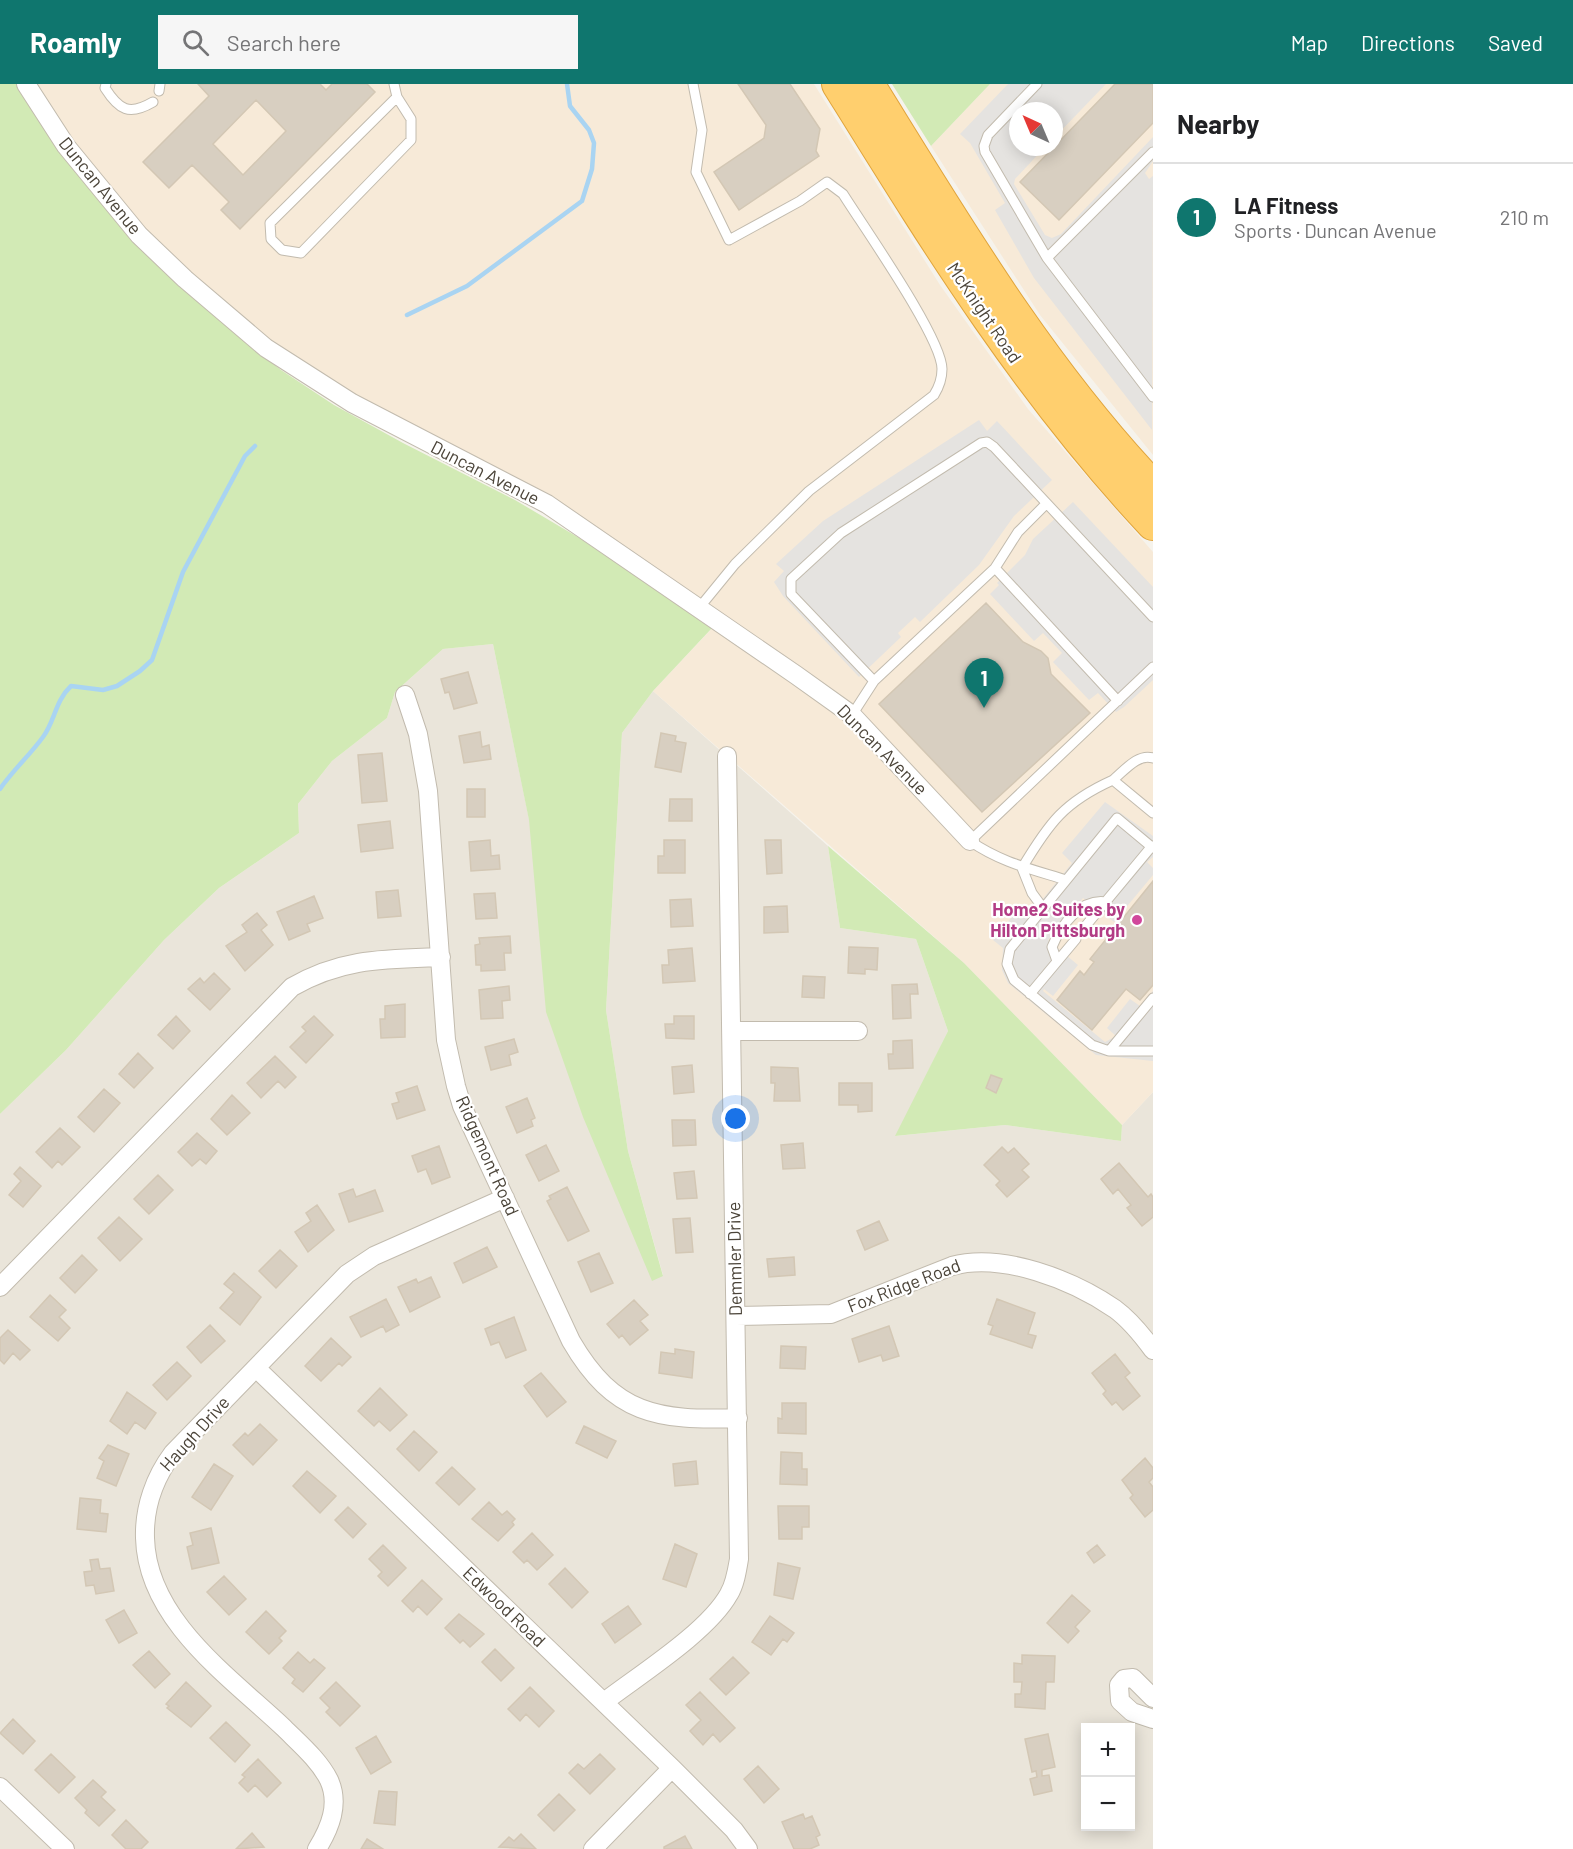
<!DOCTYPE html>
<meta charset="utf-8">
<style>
:root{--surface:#fff;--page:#f6f6f6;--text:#202124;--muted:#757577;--line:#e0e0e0;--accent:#0f766e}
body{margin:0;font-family:Barlow,sans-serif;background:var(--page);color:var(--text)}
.controls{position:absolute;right:18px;bottom:18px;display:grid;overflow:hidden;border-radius:0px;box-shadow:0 3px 15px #0003}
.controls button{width:54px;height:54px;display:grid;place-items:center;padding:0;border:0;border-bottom:2px solid var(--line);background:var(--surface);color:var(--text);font:30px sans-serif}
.compass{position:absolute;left:1009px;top:18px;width:54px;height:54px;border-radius:50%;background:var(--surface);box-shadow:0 3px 15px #0003;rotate:316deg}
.you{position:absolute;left:736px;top:1035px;width:21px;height:21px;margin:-15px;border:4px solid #fff;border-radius:50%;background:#1a73e8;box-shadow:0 0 0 9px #1a73e833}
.badge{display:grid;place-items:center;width:39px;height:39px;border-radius:50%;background:var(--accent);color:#fff;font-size:20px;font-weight:700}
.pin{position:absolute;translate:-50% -50px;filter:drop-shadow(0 2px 3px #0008)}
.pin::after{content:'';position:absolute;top:32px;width:21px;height:18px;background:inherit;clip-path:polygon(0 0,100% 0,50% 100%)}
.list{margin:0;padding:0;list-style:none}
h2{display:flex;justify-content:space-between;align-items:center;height:78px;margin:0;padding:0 24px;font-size:26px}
h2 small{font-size:20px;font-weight:400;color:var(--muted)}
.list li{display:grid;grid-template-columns:39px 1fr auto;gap:18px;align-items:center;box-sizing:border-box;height:108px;padding:0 24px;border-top:2px solid var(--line)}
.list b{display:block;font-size:22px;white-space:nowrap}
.list p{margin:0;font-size:20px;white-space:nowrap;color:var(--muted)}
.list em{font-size:20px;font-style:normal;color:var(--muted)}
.icon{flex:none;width:33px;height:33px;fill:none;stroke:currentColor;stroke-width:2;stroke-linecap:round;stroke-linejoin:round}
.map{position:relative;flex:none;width:1153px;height:1765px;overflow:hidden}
header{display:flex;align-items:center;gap:36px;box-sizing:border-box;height:84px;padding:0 30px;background:var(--accent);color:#fff}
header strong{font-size:28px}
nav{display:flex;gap:33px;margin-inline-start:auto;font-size:21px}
.search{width:420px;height:54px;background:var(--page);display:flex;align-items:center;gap:15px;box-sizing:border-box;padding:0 21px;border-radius:0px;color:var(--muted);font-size:22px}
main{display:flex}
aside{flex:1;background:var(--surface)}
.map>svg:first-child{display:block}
</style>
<header>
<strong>Roamly</strong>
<div class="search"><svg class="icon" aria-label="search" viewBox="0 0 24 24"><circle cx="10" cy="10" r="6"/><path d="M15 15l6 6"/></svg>Search here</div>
<nav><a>Map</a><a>Directions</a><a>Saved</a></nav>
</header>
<main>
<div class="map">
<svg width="1153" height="1765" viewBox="0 0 1153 1765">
<rect width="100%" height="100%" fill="#f6f3ec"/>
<!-- residential -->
<path fill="#eae5da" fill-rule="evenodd" d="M493,560L529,735L652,1196L663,1191L628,1067L606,926L622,649L653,607L828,762L840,844L916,855L948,947L896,1052L1005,1041L1121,1057L1122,1041L1153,1008V1765H0V1030L66,966L164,856L219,804L299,749L298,720L332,677L387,634L395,608L443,565ZM1086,1644H1130V1742H1086Z"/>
<!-- commercial -->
<path fill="#f7ead8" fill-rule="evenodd" d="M26,0H814L940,201L1028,325L1153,468V1008L1122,1041L964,879L653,607L718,538L593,451L352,319L185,195Z
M990,0H1153V371L1040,231L931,62ZM1018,27H1054V63H1018Z"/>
<!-- green -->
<path fill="#d2eab5" d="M0,0H19L231,246L281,286L334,321L403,359L515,416L581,455L712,544L653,607L622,649L606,926L628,1067L663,1192L652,1197L583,1033L546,928L529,736L493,560L443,565L395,608L387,634L332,677L298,720L299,749L219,804L164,856L66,966L0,1030Z
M892,0H990L931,62Z
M828,762L964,879L1122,1041L1121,1057L1005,1041L895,1052L948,947L916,855L840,844Z"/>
<!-- parking -->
<path fill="#e5e3e0" d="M1008,0H1106L1054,54V27H1018V63H1045L1015,95L1014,100L1045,151L1052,154L1061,150L1153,53V77L1145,89L1149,95L1153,92L1152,346L1034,194L995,126L1005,119L970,59L960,50Z
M979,336L987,347L997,337L1052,396L1014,432L979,481L920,538L915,533L898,549L901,553L859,593L783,512L774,498L784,487L776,480L823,437Z
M1073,418L1153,503V596L1124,623L1116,628L1098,609L1089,616L1053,578L1062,569L1043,549L1034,557L990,510L999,501L997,499L1025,471L1033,455Z
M1105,718L1153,752V773L1147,778L1153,784V791L1114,838L1083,814L1048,856L1078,881L1053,912L1044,905L1043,907L1105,958L1116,952L1107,944L1130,915L1140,922L1153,907V977L1096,971L1008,899L1002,886L1003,864L993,856L1020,823L1029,829L1033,827L1072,779L1062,769Z"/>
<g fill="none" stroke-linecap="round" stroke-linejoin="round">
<!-- stream -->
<path stroke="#a9d4f2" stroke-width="4.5" d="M407,231L467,202L582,117L592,85L594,59L589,46L570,22L567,0
M0,705C13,686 30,671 43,653C55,637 55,617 71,602L103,606L117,602L140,587L152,576L183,488L245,372L255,362"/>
</g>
<!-- building -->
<path fill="#d8cfc1" stroke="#d3c7b4" stroke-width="1.5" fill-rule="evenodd" d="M198,0H320L326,6L332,0H367L375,8L240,145L221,126L229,118L192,81L169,104L143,78L209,12ZM256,16L286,47L243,91L213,60Z
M738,0H790L820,45L816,67L819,72L739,126L714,88L764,54L766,41Z
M1115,0H1153V39L1059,136L1020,98Z
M986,519L1023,558L1041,567L1048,574L1051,590L1090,629L982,728L879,620Z
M468,588L477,619L454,625L449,608L445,609L441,595Z
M480,648L482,663L489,661L491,675L464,679L459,652Z
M661,649L676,652L675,657L686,659L681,688L655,683Z
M382,669L387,717L362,719L358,671Z
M467,705H485V733H467Z
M670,715H692V737H669Z
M390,737L393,764L361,768L358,741Z
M490,756L491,772L499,771L500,785L471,787L469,758Z
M664,756H685V789H658V772H664Z
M765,756H781L782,789L767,790Z
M1153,797V901L1140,916L1126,905L1092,946L1057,916L1080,887L1084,891L1094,878L1090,875Z
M398,806L401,832L378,834L376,808Z
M495,809L497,834L476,835L474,810Z
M314,812L323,834L307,840L310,847L289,856L277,828Z
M691,815L693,842L671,843L670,816Z
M787,822L788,848L764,849V823Z
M257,829L267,841L261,846L273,861L245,887L226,862L247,848L242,841Z
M510,852L511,869H504L505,886L481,887V881H476L475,861L480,860L479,854Z
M849,863L878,864L877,886L865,885V890L848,889Z
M692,864L695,897L663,899L662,881H669L668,866Z
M214,889L230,905L210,926L188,905L200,894L204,899Z
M803,892L825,893L824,914L802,913Z
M917,900L918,910H910L911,934L893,935L892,901Z
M509,902L510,916L502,917L503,934L481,935L479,906Z
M405,920V953L381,954L380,935H385V922Z
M176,932L190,947L173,965L158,951Z
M314,932L333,951L306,979L290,963L306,947L302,943Z
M674,932H694V955L666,954L665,940H674Z
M514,955L518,968L509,971L511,981L491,986L485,963Z
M912,956L913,984L889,985L888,970H893V957Z
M138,969L153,984L134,1004L119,990Z
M275,972L296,993L285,1004L278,997L261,1014L247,999Z
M692,981L694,1008L674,1010L672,983Z
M771,983L798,984L800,1017H774L775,999H771Z
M991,991L1002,995L996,1009L986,1004Z
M839,999H872V1027L858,1028V1021H839Z
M417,1002L425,1026L397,1035L392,1020L399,1018L396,1009Z
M104,1005L120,1019L94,1048L78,1033Z
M232,1011L250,1029L227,1051L211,1035Z
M527,1014L535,1034L531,1036L533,1042L517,1049L506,1023Z
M672,1036H695L696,1061L673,1062Z
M60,1044L80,1063L62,1081L58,1077L52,1084L36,1068Z
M197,1049L217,1067L206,1080L200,1075L192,1082L178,1068Z
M803,1059L805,1084L783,1085L781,1061Z
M546,1061L559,1087L539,1097L526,1071Z
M439,1062L450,1093L432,1100L426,1085L418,1088L412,1072Z
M1002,1063L1008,1069L1014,1064L1029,1080L1022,1086L1029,1093L1007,1113L996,1101L1000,1097L984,1081Z
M1119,1079L1148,1113L1151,1110L1153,1113V1133L1142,1142L1127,1124L1131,1121L1118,1105L1113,1110L1101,1095Z
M20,1083L41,1102L23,1123L9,1111L21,1097L14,1090Z
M694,1087L697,1114L677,1115L674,1089Z
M158,1091L173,1106L149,1130L134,1115Z
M567,1103L589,1147L568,1157L547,1117L551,1115L549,1112Z
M353,1105L356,1113L375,1106L383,1127L349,1138L339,1110Z
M317,1121L334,1146L308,1168L295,1148L311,1137L306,1129Z
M119,1133L142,1155L120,1177L98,1154Z
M690,1134L693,1168L676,1169L673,1135Z
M879,1137L888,1156L865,1166L857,1147Z
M487,1163L497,1183L463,1199L454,1179Z
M280,1166L297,1182L276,1204L259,1187Z
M599,1169L613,1199L591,1208L578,1178Z
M82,1171L97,1186L75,1209L60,1194Z
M794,1173L795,1191L769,1193L767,1175Z
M234,1189L261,1213L240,1241L220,1224L234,1208L224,1200Z
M431,1193L440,1213L410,1228L398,1203L416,1195L418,1199Z
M50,1211L66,1226L59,1233L70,1244L58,1257L30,1233Z
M386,1215L399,1241L386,1248L383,1242L361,1253L350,1233Z
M997,1215L1035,1229L1028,1250L1036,1252L1032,1264L990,1250L993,1242L988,1240Z
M634,1216L648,1231L640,1237L648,1246L630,1261L622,1251L619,1254L607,1240Z
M514,1233L526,1266L506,1274L499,1258L491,1261L485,1245Z
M210,1241L225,1257L201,1279L187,1263Z
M889,1242L899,1272L883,1277L881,1271L859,1278L852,1255Z
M8,1246L30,1266L20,1276L13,1269L4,1280L0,1276V1254Z
M331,1254L351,1273L342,1282L339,1279L321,1297L305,1282Z
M781,1262L806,1263L805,1285L780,1284Z
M675,1265L694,1268L692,1294L659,1289L661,1268L675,1270Z
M1115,1270L1130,1289L1125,1293L1140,1312L1123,1326L1116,1318L1112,1321L1103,1310L1106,1307L1092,1289Z
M177,1278L191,1292L167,1316L153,1301Z
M541,1289L566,1318L547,1333L524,1302Z
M380,1304L407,1331L390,1347L379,1337L374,1342L358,1327Z
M127,1308L156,1329L145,1345L135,1338L127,1350L110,1337Z
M782,1319H806V1350L778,1349V1334L782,1335Z
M260,1340L277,1356L253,1381L233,1361L245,1349L248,1352Z
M584,1342L616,1357L607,1374L576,1359Z
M414,1347L437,1368L419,1387L397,1365Z
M108,1361L129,1370L116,1402L97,1394L104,1377L99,1374Z
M781,1368L802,1369V1385H807V1401L780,1400Z
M1145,1374L1153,1384V1394L1149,1398L1153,1403V1426L1145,1433L1130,1414L1133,1411L1122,1396Z
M696,1377L698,1400L675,1402L673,1380Z
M214,1380L233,1392L211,1426L192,1413Z
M452,1383L475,1405L459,1421L436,1399Z
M307,1387L336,1412L320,1429L293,1402Z
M80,1414L101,1416L100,1429L108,1430L106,1448L77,1445Z
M489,1418L502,1431L507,1427L515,1435L512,1438L514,1441L498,1457L472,1435Z
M778,1422H809V1443H802V1455H779Z
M348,1423L366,1440L353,1454L335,1436Z
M211,1444L219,1479L192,1485L187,1463L193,1461L190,1449Z
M532,1449L553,1471L537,1486L527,1476L524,1479L513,1468Z
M675,1460L697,1470L686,1503L663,1495Z
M383,1461L406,1484L388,1502L378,1492L382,1488L369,1475Z
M1097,1461L1105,1471L1094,1479L1087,1469Z
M98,1475L100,1485L110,1484L114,1507L96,1510L94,1501L86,1502L84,1488L92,1487L90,1476Z
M778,1479L800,1484L793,1515L774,1511Z
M565,1484L588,1508L572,1524L549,1500Z
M224,1492L246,1515L229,1531L207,1508Z
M422,1496L442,1515L427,1531L418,1522L413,1528L402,1517Z
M1072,1511L1090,1527L1075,1543L1079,1547L1068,1559L1047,1539Z
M628,1522L641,1540L615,1559L602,1540Z
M124,1526L137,1549L119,1559L106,1536Z
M266,1527L286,1547L279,1554L282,1557L269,1570L246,1548Z
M459,1530L484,1550L470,1563L463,1556L460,1559L445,1544Z
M770,1532L794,1549L787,1558L783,1555L771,1571L752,1558Z
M495,1565L514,1584L501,1597L482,1578Z
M149,1567L170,1590L155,1604L133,1581Z
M298,1568L310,1579L314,1575L325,1584L303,1608L292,1599L295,1595L283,1584Z
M1022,1571L1055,1572L1054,1598H1046L1045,1625L1015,1623V1610H1021L1022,1598H1014V1579L1022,1580Z
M733,1573L749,1589L726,1611L710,1595Z
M186,1598L211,1622L191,1643L167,1624L169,1622L166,1620Z
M336,1598L360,1622L340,1642L326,1628L330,1624L320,1614Z
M530,1603L554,1627L539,1643L526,1630L520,1637L508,1625Z
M700,1608L735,1644L720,1658L713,1650L703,1661L690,1647L701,1636L686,1621Z
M13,1635L35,1657L23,1670L0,1649Z
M226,1638L250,1661L235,1678L210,1654Z
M1048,1650L1055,1683L1042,1686V1692L1049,1691L1052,1707L1034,1711L1030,1695L1037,1693L1036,1687L1032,1688L1025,1655Z
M376,1652L391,1678L371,1690L356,1664Z
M51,1670L75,1693L59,1709L35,1686Z
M600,1670L615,1685L590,1710L569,1689L578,1680L584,1685Z
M258,1675L281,1699L267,1713L255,1701L248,1708L239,1699L245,1693L242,1691Z
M758,1682L779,1705L764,1719L744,1695Z
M93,1696L106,1708L101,1713L115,1726L99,1742L85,1729L87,1726L75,1714Z
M379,1707L397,1708L395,1741L374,1739Z
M559,1710L575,1726L554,1747L538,1731Z
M803,1730L805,1735L812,1732L820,1751L816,1753L819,1761L810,1765H794L782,1738Z
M126,1736L148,1758L141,1765H126L112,1751Z
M252,1749L264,1763L236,1765Z
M521,1750L536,1765L499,1763L509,1753L514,1757Z
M685,1752L692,1765H664V1763Z
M367,1755L383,1765H361Z"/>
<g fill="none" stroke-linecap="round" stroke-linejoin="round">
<defs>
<path id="lane" d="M106,0L105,4C119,26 129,32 153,18
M394,0L397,13L411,35V56L301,169L282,166L271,155L270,139L397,13
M693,0L702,46L696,88L729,156L800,117L827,98L843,110C863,142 942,254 942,285C942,295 939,303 934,311L809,407L735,480L699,524
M1037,0L988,51L984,62L985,68L1047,174L1153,313
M159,7L160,0
M1047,174L1153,68
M995,484L1118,617
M874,597L791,510V495L841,449L981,359L987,358L994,363L1153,533
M852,631L874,597L995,484L1018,448L1046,420
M1113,696C1124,687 1138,669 1153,674
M1153,764L1117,734L1010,865L1007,880L1014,896L1092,961L1109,967H1153
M1022,784C1049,739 1064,718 1113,696L1153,729
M1022,784L1032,809L1043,824
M1066,796C1031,785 1000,778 970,757L1153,583
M1083,845L1152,762
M1057,877L1052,863C1061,841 1081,814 1106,818
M1030,910L1076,855
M1109,967L1153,914"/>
<path id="street" d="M26,0L66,62L139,151L185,195L266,264L352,319L547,420L796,591L852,631L970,757
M405,611L418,650L428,707L446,956L456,1002L462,1022L571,1257C614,1331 658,1337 738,1334
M732,947H858
M0,1203L292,903C342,874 385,875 441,873
M736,1232L831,1230L952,1182C1002,1168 1073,1196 1115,1225C1130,1236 1142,1251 1153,1266
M256,1284L672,1684L734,1746L748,1765
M1153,1614L1133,1594L1124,1595L1119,1601L1120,1617L1132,1628L1153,1635
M604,1618C639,1591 708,1548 729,1510C735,1500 737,1487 739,1475L727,672
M0,1703L65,1765
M317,1765C330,1744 340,1720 329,1696C319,1676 300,1660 284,1644C230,1593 147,1536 145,1454C144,1423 155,1393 173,1369L347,1190L374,1172L505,1114
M593,1765L672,1684"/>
<path id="highway" d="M838,0C935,156 1026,305 1153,440
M868,0C955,140 1039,283 1153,403"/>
</defs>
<!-- lane casing -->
<use href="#lane" stroke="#c2bbae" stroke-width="11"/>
<!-- street casing -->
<use href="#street" stroke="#c2bbae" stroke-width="20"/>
<!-- highway casing -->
<use href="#highway" stroke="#e0a43c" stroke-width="34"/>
<!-- lane -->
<use href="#lane" stroke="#fff" stroke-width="9"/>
<!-- street -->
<use href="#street" stroke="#fff" stroke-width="18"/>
<!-- highway -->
<use href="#highway" stroke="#ffcf6e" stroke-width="32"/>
</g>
<!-- markers -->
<circle fill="#d1479c" stroke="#fff" stroke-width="2" cx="1137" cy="836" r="6"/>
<g text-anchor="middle" stroke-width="4.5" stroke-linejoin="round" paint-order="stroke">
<!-- street labels -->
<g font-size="18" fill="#4b4439" stroke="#fff">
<text transform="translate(100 102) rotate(51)" y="6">Duncan Avenue</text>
<text transform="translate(984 229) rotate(56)" y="6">McKnight Road</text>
<text transform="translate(485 389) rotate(27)" y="6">Duncan Avenue</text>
<text transform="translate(882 666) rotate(45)" y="6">Duncan Avenue</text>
<text transform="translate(487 1072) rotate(66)" y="6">Ridgemont Road</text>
<text transform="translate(735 1175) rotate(-91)" y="6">Demmler Drive</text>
<text transform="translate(904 1202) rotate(-21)" y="6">Fox Ridge Road</text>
<text transform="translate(195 1350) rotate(-48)" y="6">Haugh Drive</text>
<text transform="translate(504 1523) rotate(44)" y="6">Edwood Road</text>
</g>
<!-- hotel labels -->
<g font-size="18" font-weight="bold" fill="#b23c85" stroke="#fff" text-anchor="end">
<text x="1125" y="832">Home2 Suites by<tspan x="1125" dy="21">Hilton Pittsburgh</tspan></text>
</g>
</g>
</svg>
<div class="controls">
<button>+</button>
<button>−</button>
</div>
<svg class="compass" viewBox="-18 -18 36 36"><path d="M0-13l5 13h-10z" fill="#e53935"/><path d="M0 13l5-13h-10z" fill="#757577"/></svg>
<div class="you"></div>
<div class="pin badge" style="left:984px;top:624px">1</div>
</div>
<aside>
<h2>Nearby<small></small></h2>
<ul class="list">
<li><span class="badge">1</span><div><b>LA Fitness</b><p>Sports · Duncan Avenue</p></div><em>210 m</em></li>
</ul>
</aside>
</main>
